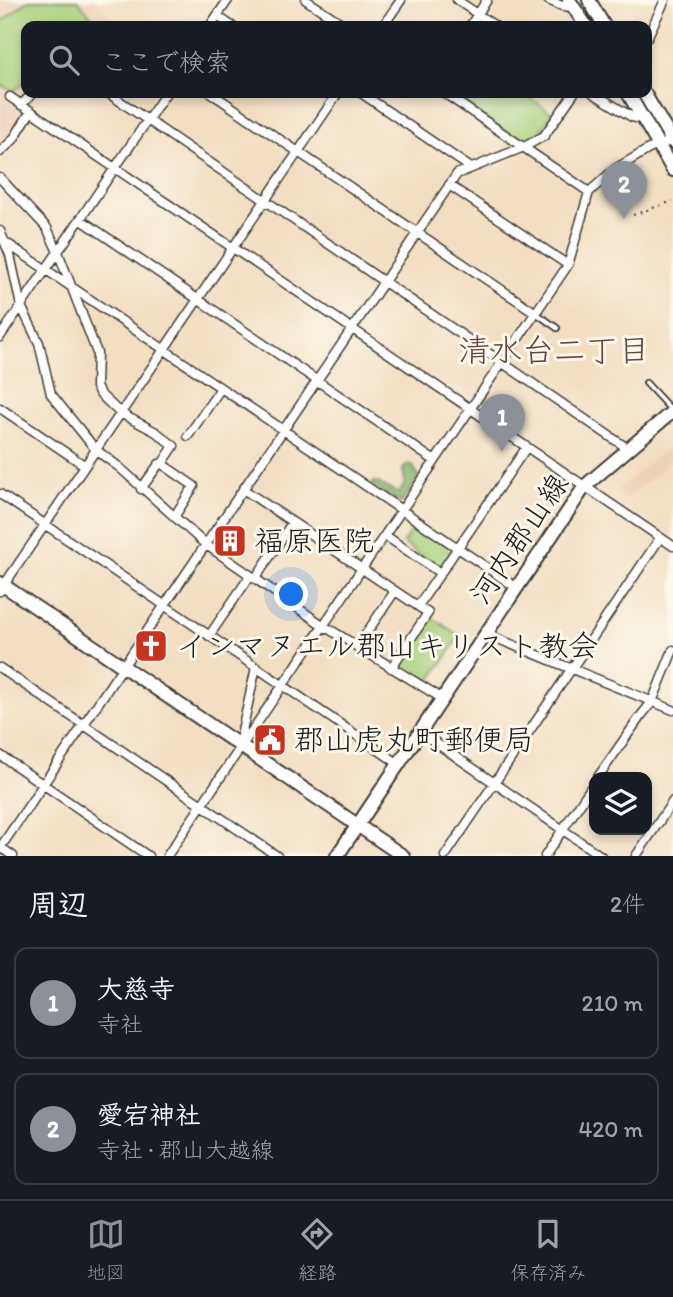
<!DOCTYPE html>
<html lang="ja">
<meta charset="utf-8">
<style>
:root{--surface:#171b24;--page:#20242c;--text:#f1f3f6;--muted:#9ea1a6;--line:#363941;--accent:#8c9099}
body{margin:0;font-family:Itim,"Klee One",sans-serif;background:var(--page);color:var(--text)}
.controls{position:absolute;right:21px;bottom:21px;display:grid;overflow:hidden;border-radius:14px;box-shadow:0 4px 10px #0003}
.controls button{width:63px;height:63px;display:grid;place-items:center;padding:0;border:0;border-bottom:2px solid var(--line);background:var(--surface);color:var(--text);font:35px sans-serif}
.you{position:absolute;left:292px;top:595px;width:24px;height:24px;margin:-18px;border:5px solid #fff;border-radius:50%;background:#1a73e8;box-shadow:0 0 0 10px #1a73e833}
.badge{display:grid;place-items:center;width:46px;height:46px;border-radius:50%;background:var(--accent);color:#fff;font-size:23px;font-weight:700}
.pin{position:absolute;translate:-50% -58px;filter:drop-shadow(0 2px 4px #0008)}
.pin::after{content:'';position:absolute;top:37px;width:24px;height:21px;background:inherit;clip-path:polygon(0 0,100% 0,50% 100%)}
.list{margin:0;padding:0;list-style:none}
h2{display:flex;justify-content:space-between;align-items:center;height:91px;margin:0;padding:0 28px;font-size:30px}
h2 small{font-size:23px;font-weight:400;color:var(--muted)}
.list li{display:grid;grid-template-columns:46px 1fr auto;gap:21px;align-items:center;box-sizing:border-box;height:112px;margin:0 14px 14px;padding:0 14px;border:2px solid var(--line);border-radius:14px}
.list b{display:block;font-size:26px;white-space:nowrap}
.list p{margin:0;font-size:23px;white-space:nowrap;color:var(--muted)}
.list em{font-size:23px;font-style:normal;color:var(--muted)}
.icon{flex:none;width:38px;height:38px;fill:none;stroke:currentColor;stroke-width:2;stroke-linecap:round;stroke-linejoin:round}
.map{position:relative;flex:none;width:673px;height:856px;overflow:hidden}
.search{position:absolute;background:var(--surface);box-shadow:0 4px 10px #0003;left:21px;right:21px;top:21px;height:77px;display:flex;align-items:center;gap:18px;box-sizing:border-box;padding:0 24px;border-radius:14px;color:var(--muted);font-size:26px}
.sheet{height:343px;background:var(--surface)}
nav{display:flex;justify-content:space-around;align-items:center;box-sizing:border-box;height:98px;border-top:2px solid var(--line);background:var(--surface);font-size:19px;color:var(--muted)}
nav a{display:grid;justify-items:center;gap:4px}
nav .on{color:var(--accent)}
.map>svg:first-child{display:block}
</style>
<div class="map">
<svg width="673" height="856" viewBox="0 0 673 856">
<rect width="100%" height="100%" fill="#fbf7ec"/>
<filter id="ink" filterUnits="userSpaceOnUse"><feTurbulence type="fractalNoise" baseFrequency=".0143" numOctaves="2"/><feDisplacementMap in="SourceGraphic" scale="14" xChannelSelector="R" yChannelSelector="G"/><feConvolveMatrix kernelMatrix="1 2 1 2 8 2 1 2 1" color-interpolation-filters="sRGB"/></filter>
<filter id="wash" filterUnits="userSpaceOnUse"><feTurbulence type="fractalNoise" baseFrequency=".00686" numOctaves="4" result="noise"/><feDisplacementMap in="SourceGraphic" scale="28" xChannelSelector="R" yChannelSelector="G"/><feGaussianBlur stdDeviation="1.57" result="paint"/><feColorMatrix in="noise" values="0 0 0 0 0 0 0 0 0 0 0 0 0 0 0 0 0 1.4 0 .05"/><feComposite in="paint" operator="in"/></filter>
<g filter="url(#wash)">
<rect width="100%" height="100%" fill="#f2dec1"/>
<!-- built -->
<path fill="#edd1ba" d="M0,0H97L117,26H26L28,93L22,100L24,112L14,131L0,145Z
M667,448L673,455V459L625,500L617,490Z"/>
<!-- green -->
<path fill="#a8cf7a" stroke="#62764b" stroke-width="2" d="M29,0H78L97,24L94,26H26V81L14,91L0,85V23Z
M449,93H523L552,113L540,133L523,144Z
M416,524L453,548L441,567L438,568L403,543Z
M431,617L460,636L428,684L398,665Z"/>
<!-- forest -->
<path fill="#86b26a" stroke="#516743" stroke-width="2" d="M409,464L413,466L419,478L401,503L372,485L374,482H376L399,494L405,483L403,469Z"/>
</g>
<g filter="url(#ink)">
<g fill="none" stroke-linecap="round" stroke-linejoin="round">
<defs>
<path id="lane" d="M536,313L557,328
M646,383L672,411"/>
<path id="street" d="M306,0L346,26
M457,0L495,26
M548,0L562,6L573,7
M217,16L232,26
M210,26L228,0
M383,26L401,0
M470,26L487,0
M647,38L665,0
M108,93L627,448
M211,93L536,313
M361,93L471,168
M444,93L589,192
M593,93L632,117L646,120
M10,97L673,546
M21,105L33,93
M0,152L13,140L31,111
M0,178L47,228L58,252L97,353L96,387L100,394L120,413L156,432L174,446L162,464
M449,185L568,265
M80,219L435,461
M0,231L10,255L21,306L39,343L51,394L96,450L119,467L205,544L324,626L443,699
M5,242L517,588
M0,337L166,93
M0,408L84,465
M188,436L221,388
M141,489L159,464H162L194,486L174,517
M243,489L428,613L391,668
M0,494L399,764
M386,536L440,573
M255,579L292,523
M0,591L338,93
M418,606L526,448
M486,634L673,710
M209,636L250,576
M357,647L395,591
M0,668L277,856
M420,732L601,856
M239,745L256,667
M0,755L148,856
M598,777L640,717L652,702L673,650
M0,847L13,856
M0,848L457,174L524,147L544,136L574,93
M167,856L568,265L589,192L615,169L649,149L673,140
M445,856L660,538
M545,856L594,783
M636,856L673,801"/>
<path id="secondary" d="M0,583L403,856
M337,856L585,486L673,411"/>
<path id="primary" d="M569,0L586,26
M589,0L604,26
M628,93L673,170
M644,93L673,142"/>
</defs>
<!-- lane casing -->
<use href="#lane" stroke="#3c3935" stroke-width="8"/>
<!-- street casing -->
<use href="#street" stroke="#3c3935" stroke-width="11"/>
<!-- secondary casing -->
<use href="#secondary" stroke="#3c3935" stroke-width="16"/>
<!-- primary casing -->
<use href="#primary" stroke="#3c3935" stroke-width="16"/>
<!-- path -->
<path stroke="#3c3935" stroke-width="2" stroke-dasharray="2 5" stroke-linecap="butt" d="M633,215L673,201"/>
<!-- lane -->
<use href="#lane" stroke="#fff" stroke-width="4.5"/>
<!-- street -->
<use href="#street" stroke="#fff" stroke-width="8"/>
<!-- secondary -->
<use href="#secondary" stroke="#fff" stroke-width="12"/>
<!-- primary -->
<use href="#primary" stroke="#fff" stroke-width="12"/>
</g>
</g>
<!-- icons -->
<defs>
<symbol id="building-square" viewBox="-11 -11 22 22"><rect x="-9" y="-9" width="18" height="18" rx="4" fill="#c8321e" stroke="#fbf7ec"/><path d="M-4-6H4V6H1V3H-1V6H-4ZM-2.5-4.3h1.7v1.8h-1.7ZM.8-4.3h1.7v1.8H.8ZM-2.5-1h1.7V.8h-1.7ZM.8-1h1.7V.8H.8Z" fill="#fff"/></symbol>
<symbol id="church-square" viewBox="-11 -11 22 22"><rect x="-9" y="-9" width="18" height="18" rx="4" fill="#c8321e" stroke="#fbf7ec"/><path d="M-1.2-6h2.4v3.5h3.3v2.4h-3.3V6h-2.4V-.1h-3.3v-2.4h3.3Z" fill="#fff"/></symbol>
<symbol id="civic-square" viewBox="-11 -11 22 22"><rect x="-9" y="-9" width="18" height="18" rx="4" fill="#c8321e" stroke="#fbf7ec"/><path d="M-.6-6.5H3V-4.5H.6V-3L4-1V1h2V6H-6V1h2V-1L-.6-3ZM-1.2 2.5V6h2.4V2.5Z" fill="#fff"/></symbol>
</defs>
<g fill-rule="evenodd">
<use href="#building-square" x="211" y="522" width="38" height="38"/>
<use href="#church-square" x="132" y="627" width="38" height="38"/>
<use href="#civic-square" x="251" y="721" width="38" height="38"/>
</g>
<g text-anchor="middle" stroke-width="6" stroke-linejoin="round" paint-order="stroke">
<!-- street labels -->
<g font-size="30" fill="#1c1c1c" stroke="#fbf7ec">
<text transform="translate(519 539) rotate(-56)" y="10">河内郡山線</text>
</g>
<!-- poi labels -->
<g font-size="30" fill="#1c1c1c" stroke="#fbf7ec" text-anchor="start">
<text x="254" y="551">福原医院</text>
<text x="176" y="656">インマヌエル郡山キリスト教会</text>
<text x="294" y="750">郡山虎丸町郵便局</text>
</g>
<!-- neighbourhood labels -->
<g font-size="32" fill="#644641" stroke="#fbf7ec">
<text x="554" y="361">清水台二丁目</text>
</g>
</g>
</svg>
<div class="controls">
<button><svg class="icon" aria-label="layers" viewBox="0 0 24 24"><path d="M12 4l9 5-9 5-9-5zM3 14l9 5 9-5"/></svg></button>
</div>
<div class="you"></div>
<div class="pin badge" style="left:502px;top:452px">1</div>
<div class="pin badge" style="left:624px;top:219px">2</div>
<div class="search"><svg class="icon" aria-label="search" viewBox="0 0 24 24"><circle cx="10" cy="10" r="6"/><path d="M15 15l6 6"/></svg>ここで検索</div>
</div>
<section class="sheet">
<h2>周辺<small>2件</small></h2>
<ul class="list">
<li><span class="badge">1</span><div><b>大慈寺</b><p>寺社</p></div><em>210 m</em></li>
<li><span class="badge">2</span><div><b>愛宕神社</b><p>寺社 · 郡山大越線</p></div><em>420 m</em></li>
</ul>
</section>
<nav>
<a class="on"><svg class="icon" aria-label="map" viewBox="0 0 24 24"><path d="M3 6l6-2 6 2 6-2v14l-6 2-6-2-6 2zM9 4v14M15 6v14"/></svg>地図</a>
<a><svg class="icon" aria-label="directions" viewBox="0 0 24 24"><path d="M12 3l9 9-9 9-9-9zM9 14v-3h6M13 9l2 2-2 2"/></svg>経路</a>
<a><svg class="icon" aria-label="saved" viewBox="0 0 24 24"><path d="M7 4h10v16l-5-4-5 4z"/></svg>保存済み</a>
</nav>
